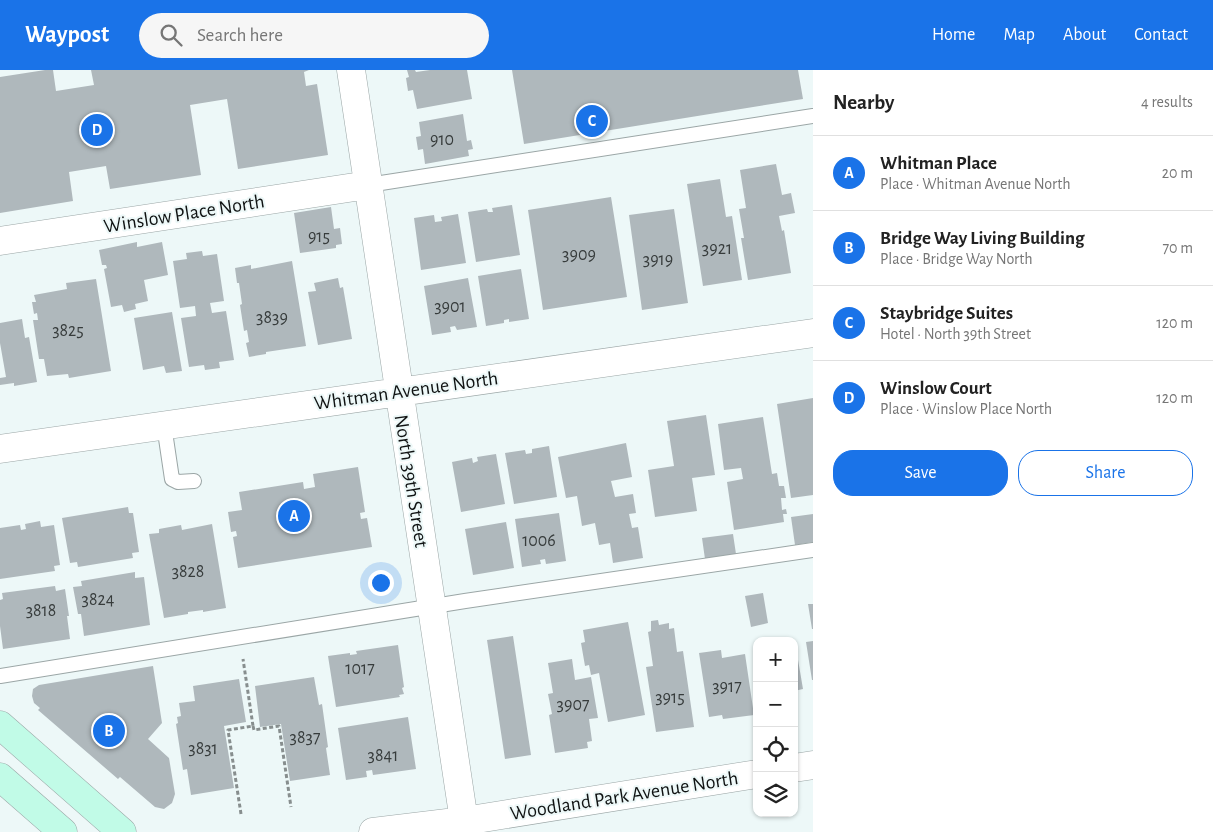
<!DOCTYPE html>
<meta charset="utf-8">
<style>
:root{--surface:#fff;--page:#f6f6f6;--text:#222;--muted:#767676;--line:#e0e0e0;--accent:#1a73e8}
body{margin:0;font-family:"Alegreya Sans",sans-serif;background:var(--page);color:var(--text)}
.controls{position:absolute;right:15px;bottom:15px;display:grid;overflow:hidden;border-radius:10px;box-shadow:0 1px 4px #0004}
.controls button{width:45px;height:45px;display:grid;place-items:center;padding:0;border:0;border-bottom:1px solid var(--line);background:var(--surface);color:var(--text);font:25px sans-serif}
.you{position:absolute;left:380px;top:512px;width:18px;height:18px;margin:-12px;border:4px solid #fff;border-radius:50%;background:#1a73e8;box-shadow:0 0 0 8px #1a73e833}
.badge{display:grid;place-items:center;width:32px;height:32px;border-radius:50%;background:var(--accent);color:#fff;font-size:16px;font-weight:700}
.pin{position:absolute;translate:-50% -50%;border:2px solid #fff;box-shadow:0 1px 5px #0006}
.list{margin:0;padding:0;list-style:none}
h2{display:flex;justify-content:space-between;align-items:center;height:65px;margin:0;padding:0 20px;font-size:21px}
h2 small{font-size:16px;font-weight:400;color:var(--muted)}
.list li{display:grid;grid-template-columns:32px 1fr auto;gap:15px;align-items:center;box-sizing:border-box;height:75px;padding:0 20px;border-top:1px solid var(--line)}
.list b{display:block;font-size:19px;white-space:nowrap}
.list p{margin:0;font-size:16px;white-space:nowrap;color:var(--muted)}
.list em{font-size:16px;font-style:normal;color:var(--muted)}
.actions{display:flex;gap:10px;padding:15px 20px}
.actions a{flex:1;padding:11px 0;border:1px solid var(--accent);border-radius:20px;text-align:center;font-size:18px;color:var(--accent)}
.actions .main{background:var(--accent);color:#fff}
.icon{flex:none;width:28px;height:28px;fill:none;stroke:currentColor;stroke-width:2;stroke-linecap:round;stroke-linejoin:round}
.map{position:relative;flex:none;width:813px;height:762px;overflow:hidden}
header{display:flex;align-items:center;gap:30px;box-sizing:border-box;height:70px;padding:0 25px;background:var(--accent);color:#fff}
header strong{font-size:24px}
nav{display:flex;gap:28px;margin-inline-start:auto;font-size:18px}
.search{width:350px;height:45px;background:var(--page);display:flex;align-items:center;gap:12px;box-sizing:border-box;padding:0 18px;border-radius:28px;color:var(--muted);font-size:19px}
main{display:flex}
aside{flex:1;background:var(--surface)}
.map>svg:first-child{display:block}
</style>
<header>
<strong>Waypost</strong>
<div class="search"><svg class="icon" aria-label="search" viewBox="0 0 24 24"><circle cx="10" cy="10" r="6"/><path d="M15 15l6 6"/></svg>Search here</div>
<nav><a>Home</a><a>Map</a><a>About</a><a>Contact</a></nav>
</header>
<main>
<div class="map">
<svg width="813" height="762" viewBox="0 0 813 762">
<rect width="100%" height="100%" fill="#edf8f8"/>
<!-- building -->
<path fill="#afb8bc" d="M45,0H53L56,21L94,15L91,0H309L304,2L306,16L317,14L328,85L238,99L227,29L190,35L201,105L110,119L106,96L69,102L73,131L0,143V7Z
M407,0H415L416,2L430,0H467L472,29L417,39L413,20L408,21L406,8L409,7Z
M512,0H798L803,29L524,74Z
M463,44L467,71L471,70L473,79L468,80L469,86L425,94L423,79L418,80L416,67L421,66L419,52Z
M776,94L782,125L791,123L795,143L779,146L782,161L784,160L791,203L748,210L741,168H744L739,139L746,138L740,100Z
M720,109L726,147L732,146L742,210L703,216L687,114Z
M611,127L627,227L543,240L528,140Z
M512,135L520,185L476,192L468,142L487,139L488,142H493L492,138Z
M331,137L334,159L340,158L342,174L336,175V178L300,183L294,143Z
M674,139L688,233L642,240L629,145Z
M458,144L466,193L421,200L414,148L434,145L435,152L442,151L441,147Z
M137,172V177L162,172L168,205L144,210L148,231L135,234L136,239L124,242L122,235L111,237L104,199L107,198L106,195H102L99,180Z
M202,181L203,186L217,184L224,231L210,233L212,243L226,241L234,290L219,292L220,298L205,300L204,295L189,297L181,248L196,246L195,236L180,238L173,191L187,189L186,183Z
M292,191L306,276L266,282V284L249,287L246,273L249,272L247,260L244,261L240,235L242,234L239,213H237L235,198L251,195V199Z
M521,199L529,249L509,252V249L504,250V253L486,256L478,206Z
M338,208L340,218L343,217L352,269L318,275L308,222L316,221L314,213Z
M468,208L477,257L457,260L455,256L450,257L451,262L432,265L424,216Z
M96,209L111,301L69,308L68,304L47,306L44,289H39L33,250H38L37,243L34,244L32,232H36L34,225L67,219L66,213Z
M172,242L182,301L166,303L164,296L143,300L134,248Z
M22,249L25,268L29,267L37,312L14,316V313L0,315V308L6,307L0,273V253Z
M813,328V425L791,428L777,334Z
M706,345L715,405L692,408L697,441L655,447L648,400L674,396L667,351Z
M763,347L772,404L777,403L779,416H784L786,428H781L782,440L786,439L787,444H783L784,452L734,460L727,412L743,409L741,398L724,400L718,354Z
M626,373L632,407L611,411L615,427L633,424L636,443L629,444L632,458L638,457L643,488L613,493L610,473L599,475L595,453L582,456L577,426L566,428L558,387Z
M549,376L557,427L514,434L505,383L525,380L526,384L532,383V379Z
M496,384L505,434L461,442L452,392L472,388L473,393L478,391L477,387Z
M358,397L365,442L360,443L361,449L367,448L372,477L238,498L233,467L237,466L236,461L231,462L228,442L242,440L239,422L303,412L304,419L315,417L313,404Z
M128,437L129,443H133L139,482L132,483L133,488L78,497L77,492L70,493L62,448Z
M559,443L566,491L546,494L545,489L540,490L541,494L522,497L515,449Z
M813,444V472L795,475L791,447Z
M40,451L41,457L54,455L60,495L54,496L55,501L0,509V458L20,455L21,460L26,459L25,454Z
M506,452L514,498L473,505L465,459Z
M212,454L226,538L203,542V540L188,542V544L164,548L149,464L159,463V459L181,455L182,460Z
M733,464L736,484L705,489L702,468Z
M135,502V508L144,507L150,555L84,566L81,544H78L73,517L82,516L81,511Z
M55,516L56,521L65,519L69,546H67L70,569L3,579L0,556V530L3,529L2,523Z
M763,523L768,553L751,557L745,526Z
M808,534H813V559H812Z
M658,550L659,555L669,553V559L674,558L677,582L683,581L694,657L656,662L646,597L653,596L648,562L651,561V551Z
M628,552L645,645L608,652L599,603L591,605L589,595L585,596L581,573L585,572L583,560Z
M513,566L531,685L505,689L487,570Z
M813,571V610H812L806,572Z
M398,575L404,617L402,618L404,624L399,625L400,627L336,637L328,586L350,583V585L357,584L356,581Z
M796,578L803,619L794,621V579Z
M721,580L722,588L745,584L754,645L723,649L722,645L709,647L699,583Z
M572,589L575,610L591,607L598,648L589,649L592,671L587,672L588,678L555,683L549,645L552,644L548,624L553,623L548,593Z
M153,596L162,653L148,669L169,688L175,724L172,733L164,739L155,737L120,707L118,709L38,640L40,638L34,633L32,626L33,619L39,615Z
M314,607L319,635L322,634L328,677L326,678L330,705L290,711L281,654L260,657L255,616Z
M239,609L246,652L224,656L234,718L191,725L187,699L183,700L176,654L178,653L177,647L181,646L179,633L195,631L193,616Z
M408,647L416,699L373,705L372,700L366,701L367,707L346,710L338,658Z"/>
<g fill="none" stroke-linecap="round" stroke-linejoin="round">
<defs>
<path id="service" d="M368,115L813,46
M164,355L172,409L178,412L194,411
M0,606L465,531L813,480"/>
<path id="minor" d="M351,0L464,751L462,762
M0,171L368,115
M0,379L813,263
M794,698L813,695
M373,762L464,751L757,704"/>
<path id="secondary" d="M0,655L122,762
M0,707L63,762"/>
</defs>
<!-- service casing -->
<use href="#service" stroke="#9ba6a6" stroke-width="16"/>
<!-- minor casing -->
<use href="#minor" stroke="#9ba6a6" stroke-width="29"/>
<!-- secondary casing -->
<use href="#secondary" stroke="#9ba6a6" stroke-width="29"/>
<!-- path -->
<path stroke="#878e8e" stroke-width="3" stroke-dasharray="4 2.5" stroke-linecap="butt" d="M253,656L254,660L279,656L291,737
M241,744L228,660L253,656L243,589"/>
<!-- service -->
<use href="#service" stroke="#fff" stroke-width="14"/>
<!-- minor -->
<use href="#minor" stroke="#fff" stroke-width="28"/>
<!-- secondary -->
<use href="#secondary" stroke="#c1fbe7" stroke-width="28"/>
</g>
<g text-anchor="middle" stroke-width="4" stroke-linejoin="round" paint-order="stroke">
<!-- number labels -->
<g font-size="18" fill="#373c3c">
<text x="442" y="75">910</text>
<text x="319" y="172">915</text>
<text x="717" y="184">3921</text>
<text x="579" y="190">3909</text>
<text x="658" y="195">3919</text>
<text x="450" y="242">3901</text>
<text x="272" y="253">3839</text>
<text x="68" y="266">3825</text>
<text x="539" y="476">1006</text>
<text x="188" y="507">3828</text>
<text x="98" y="535">3824</text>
<text x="41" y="546">3818</text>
<text x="360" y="604">1017</text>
<text x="727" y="622">3917</text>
<text x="670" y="633">3915</text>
<text x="573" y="640">3907</text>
<text x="305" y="673">3837</text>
<text x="203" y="684">3831</text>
<text x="383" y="691">3841</text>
</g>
<!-- street labels -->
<g font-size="20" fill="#0f1212" stroke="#edf8f8">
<text transform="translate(184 143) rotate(-9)" y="7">Winslow Place North</text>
<text transform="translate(406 320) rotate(-8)" y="7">Whitman Avenue North</text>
<text transform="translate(412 411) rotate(81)" y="7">North 39th Street</text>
<text transform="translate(624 725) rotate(-9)" y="7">Woodland Park Avenue North</text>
</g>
</g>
</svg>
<div class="controls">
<button>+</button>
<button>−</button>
<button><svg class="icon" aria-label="locate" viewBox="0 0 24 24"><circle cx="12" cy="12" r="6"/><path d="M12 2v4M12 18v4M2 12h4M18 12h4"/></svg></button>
<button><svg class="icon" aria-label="layers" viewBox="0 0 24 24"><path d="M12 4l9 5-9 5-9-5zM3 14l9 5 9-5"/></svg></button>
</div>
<div class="you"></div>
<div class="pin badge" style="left:294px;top:446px">A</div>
<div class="pin badge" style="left:109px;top:661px">B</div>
<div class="pin badge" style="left:592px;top:51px">C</div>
<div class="pin badge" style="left:97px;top:60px">D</div>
</div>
<aside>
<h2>Nearby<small>4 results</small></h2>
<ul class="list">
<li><span class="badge">A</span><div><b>Whitman Place</b><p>Place · Whitman Avenue North</p></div><em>20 m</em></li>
<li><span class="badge">B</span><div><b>Bridge Way Living Building</b><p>Place · Bridge Way North</p></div><em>70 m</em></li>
<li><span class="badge">C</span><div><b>Staybridge Suites</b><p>Hotel · North 39th Street</p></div><em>120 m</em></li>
<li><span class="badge">D</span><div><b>Winslow Court</b><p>Place · Winslow Place North</p></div><em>120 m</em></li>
</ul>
<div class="actions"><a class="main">Save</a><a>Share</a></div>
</aside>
</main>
